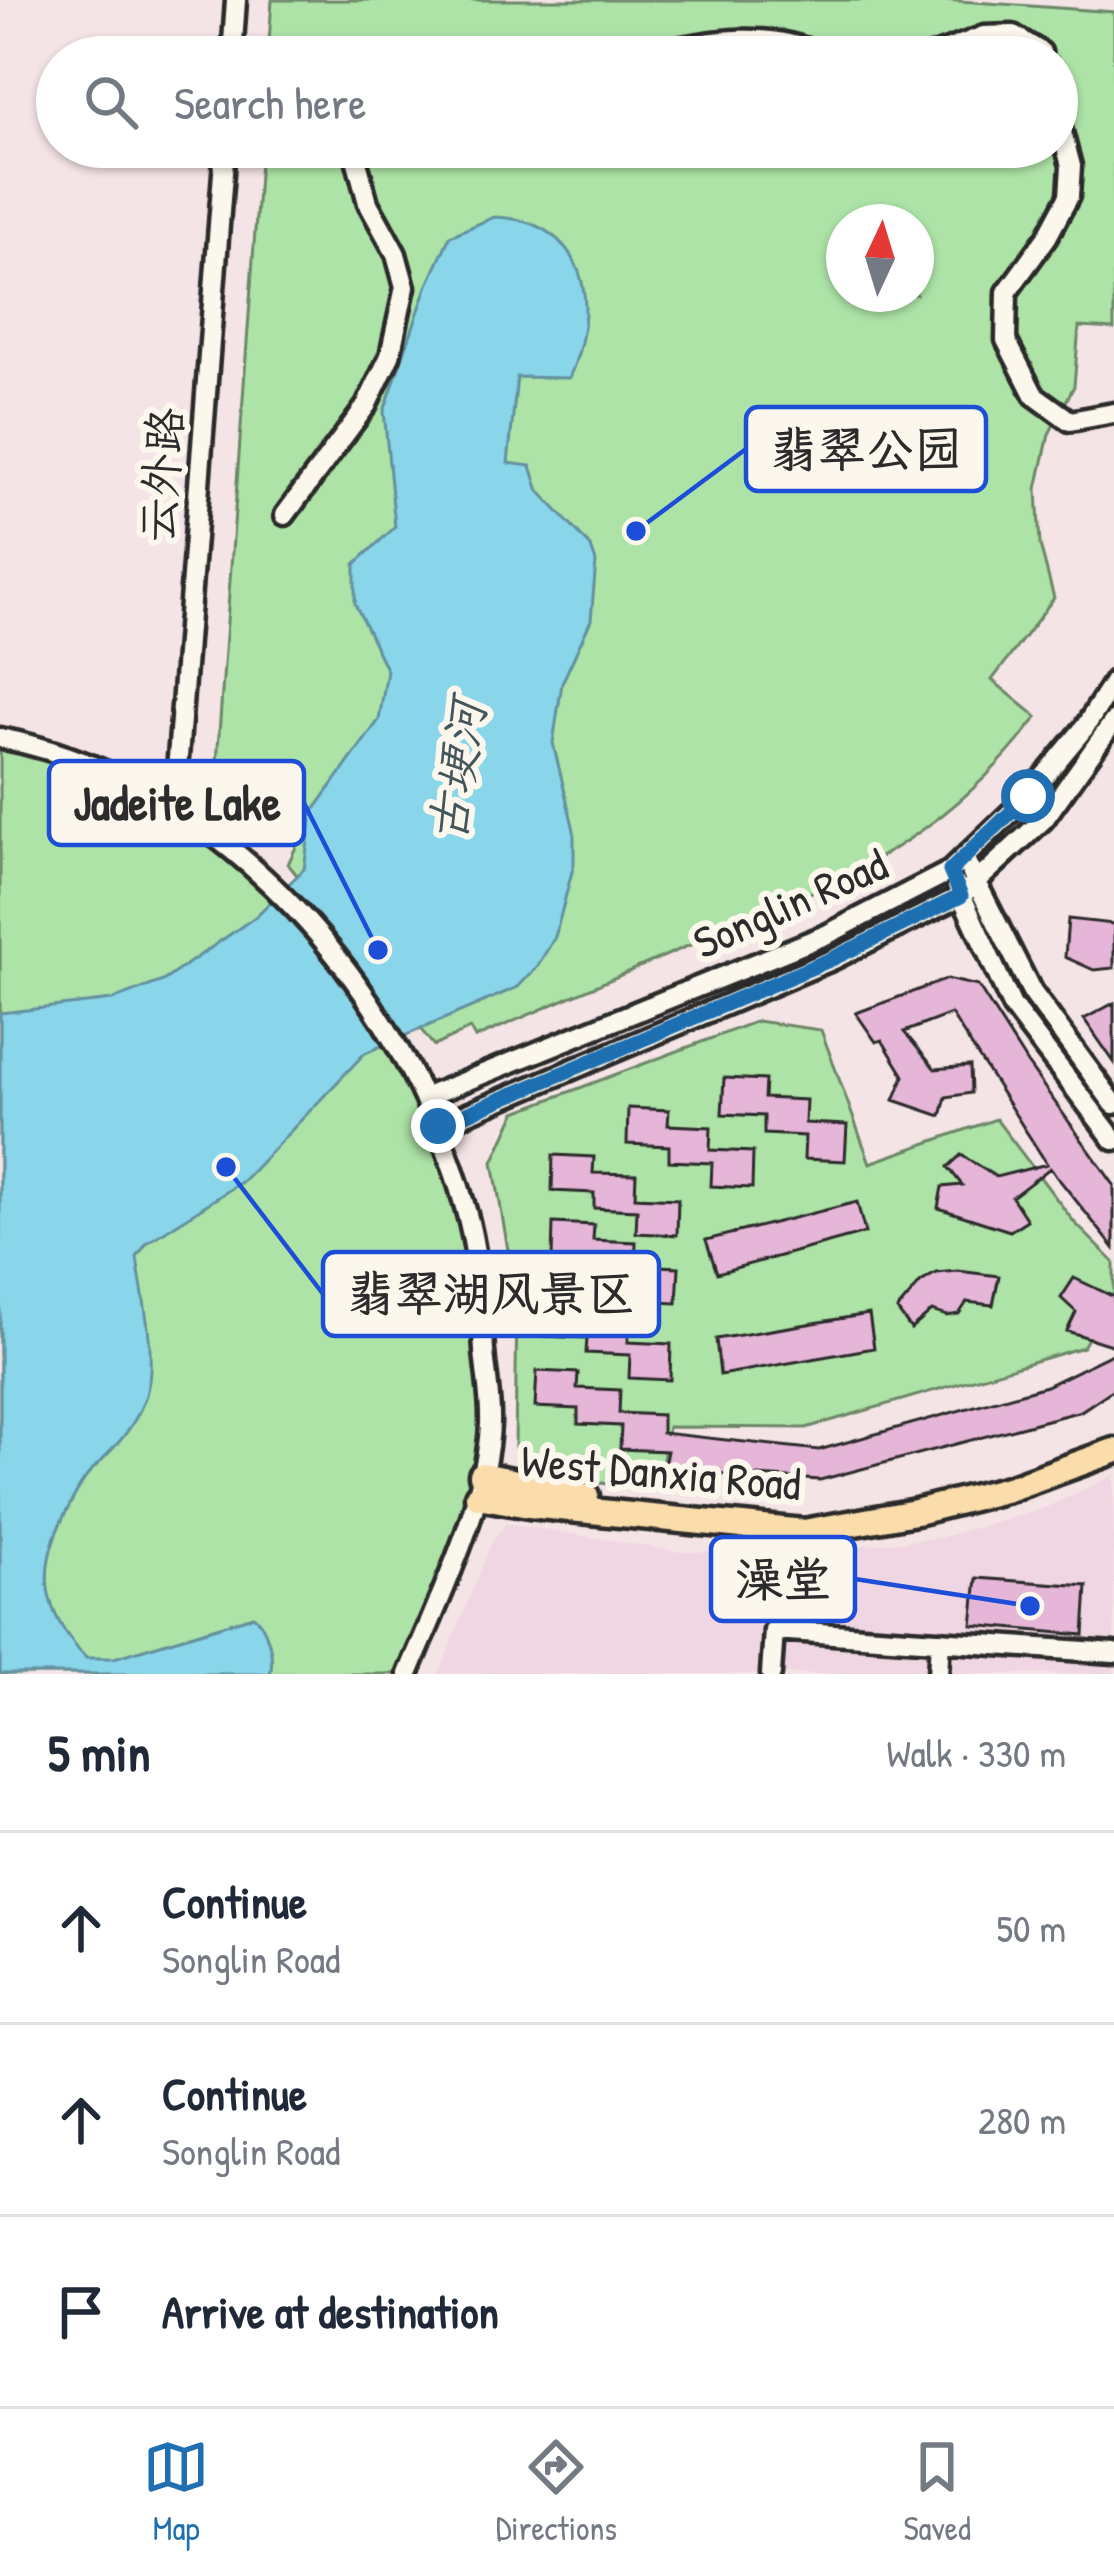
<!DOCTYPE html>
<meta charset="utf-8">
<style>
:root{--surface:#fff;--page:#f2f2f3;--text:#1f2937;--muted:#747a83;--line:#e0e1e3;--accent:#1f6fb2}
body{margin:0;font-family:"Patrick Hand","LXGW WenKai TC",sans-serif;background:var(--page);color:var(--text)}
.compass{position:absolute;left:826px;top:204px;width:108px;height:108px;border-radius:50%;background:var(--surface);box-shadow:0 3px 9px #0004;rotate:4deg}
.stop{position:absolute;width:36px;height:36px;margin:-27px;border:9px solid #1f6fb2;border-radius:50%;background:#fff}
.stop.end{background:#1f6fb2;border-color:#fff;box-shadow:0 3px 12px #0008}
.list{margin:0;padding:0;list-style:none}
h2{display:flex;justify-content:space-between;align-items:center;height:156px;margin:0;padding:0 48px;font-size:51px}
h2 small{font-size:39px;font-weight:400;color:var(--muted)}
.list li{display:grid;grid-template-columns:78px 1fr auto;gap:36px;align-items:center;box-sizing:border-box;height:192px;padding:0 48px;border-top:3px solid var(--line)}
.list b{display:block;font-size:45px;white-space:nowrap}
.list p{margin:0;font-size:39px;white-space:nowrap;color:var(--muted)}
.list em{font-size:39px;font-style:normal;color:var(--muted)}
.icon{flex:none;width:66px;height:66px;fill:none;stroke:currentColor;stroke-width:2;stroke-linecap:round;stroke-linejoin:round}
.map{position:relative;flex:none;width:1114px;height:1674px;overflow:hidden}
.search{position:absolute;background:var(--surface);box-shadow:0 3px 9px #0004;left:36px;right:36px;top:36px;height:132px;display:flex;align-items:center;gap:30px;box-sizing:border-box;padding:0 42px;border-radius:66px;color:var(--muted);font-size:45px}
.sheet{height:732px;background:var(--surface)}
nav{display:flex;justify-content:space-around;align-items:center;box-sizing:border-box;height:168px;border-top:3px solid var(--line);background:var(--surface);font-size:33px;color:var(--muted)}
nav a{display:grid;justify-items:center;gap:6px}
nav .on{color:var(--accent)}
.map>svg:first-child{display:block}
</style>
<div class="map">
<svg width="1114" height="1674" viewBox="0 0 1114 1674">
<rect width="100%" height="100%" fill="#f5e4e6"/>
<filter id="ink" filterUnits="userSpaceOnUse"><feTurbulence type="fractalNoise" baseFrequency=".00833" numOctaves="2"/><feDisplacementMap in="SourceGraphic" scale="24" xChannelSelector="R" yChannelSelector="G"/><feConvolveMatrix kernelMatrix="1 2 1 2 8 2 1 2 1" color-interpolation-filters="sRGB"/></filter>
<g filter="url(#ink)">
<!-- built -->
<path fill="#f0d6e2" d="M1114,1475V1674H439L492,1542L506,1523L681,1552L810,1550L939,1538L1047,1507Z"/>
<!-- green -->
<path fill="#ade3a6" stroke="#6c8768" stroke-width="3" fill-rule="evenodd" d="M272,0H945L1114,12V329L1079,327L1074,386L1049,434L1037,489L1040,545L1054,598L992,680L1037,717C944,842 842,880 704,939C628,972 552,1005 475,1038L470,1029L434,1046L288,864L296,847L294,836C272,807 227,800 217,762L261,147H1057V57H268ZM844,222H916V294H844Z
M0,738L117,777L255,871L355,977L466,1209L490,1424L482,1475L408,1674H0Z
M757,1021L821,1030L870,1163L996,1119L1074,1222L1114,1262V1293L1083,1347L806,1428L668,1427L659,1487C613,1485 546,1484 515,1448L517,1303L493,1162L516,1112Z"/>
<!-- water -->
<path fill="#89d5ea" stroke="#63919e" stroke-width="3" d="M494,217C587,220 602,305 569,378L517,377L508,463L531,466L539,491L591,547L596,562L591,620L562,683L553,743L574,830V864L555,937L537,967L518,987L365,1053L243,1181L147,1243L137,1257C142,1299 158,1354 146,1395C135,1428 116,1446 93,1469C80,1482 73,1500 64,1516C36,1571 43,1613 86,1658H114L253,1616C267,1625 275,1657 270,1674H0V1013L112,1000L163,981L255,917L304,869L312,813L379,720L387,671L355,604V564L395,527L384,411L427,287L450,236Z"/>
<!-- building -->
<path fill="#e6b6d8" stroke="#2b2b2b" stroke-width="3" d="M1068,919L1114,924V968L1094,970L1065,957Z
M947,979L978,986L1027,1063L1114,1185V1248L1050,1168L1012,1197L1027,1220L1010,1231L938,1208L942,1187L962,1185L948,1167L961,1155L996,1177L1047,1164L951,1014L904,1032L935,1069L970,1066L971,1093L946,1097L941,1116L894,1100L904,1076L882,1040L876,1042L856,1013Z
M1114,1003V1062L1084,1019Z
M724,1078L765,1080L764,1098L806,1100L805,1123L847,1125L845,1161L804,1159L805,1136L764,1134V1116L722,1114Z
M628,1108L669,1110L668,1125L711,1127L710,1150L753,1152L752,1188L711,1186L712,1163L669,1161V1146L627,1144Z
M553,1155L594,1157L593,1173L636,1174L635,1197L678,1199L677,1235L636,1233L637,1210L594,1208V1193L552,1191Z
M857,1202L865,1233L717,1273L706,1240Z
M553,1223L594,1225L593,1240L636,1242L635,1265L679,1267L677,1303L636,1301L637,1278L594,1276V1261L552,1259Z
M958,1271L999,1276L993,1305L967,1302L959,1314L947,1316L932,1311L911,1329L897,1310L921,1282L936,1273Z
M1074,1278L1114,1297V1346L1067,1331L1076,1312L1061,1298Z
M546,1300L587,1302L586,1317L629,1319L628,1342L671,1344L670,1380L629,1378L630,1355L586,1353L587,1338L544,1336Z
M869,1314L874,1348L720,1375L716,1339Z
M1114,1353V1389L1081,1411L820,1480L663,1470L667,1451L620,1449L621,1426L578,1424V1409L535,1407L537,1371L578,1373L577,1388L620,1390L619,1413L662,1415V1433L819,1450L1046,1386Z
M977,1578L1087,1586L1084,1635L972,1625Z"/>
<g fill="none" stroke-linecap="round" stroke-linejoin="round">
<defs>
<path id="minor" d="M232,57L236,0
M631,57C695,45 763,25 825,57
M929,57L984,36L1013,35L1041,52L1042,57
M1057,113L1071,166L1069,196L1047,237L1007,292L1006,340L1034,395L1070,421L1114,413
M285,515L366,406L390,356L405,287L396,254L368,203L353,147
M0,738C227,782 404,992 465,1207C479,1254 481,1303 484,1351C486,1375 491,1400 490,1424C487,1502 438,1601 408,1674
M174,810L225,147
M964,858L1032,992L1114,1104
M957,886L1012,1006L1114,1140
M426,1097L828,934L950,871L1028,796L1085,727L1114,681
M438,1126L834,959L961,896L1044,819L1114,721
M771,1674L774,1630L1114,1653
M938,1674L940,1641"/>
<path id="major" d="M482,1475L586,1496
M478,1496L529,1505L804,1532L916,1512L1008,1489L1114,1451"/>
</defs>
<!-- minor casing -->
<use href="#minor" stroke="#2b2b2b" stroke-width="27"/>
<!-- major casing -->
<use href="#major" stroke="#2b2b2b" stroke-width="33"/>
<!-- minor -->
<use href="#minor" stroke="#fbf7ec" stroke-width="18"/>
<!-- major -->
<use href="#major" stroke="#faddab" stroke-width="24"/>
</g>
</g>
<g fill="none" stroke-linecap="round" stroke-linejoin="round" filter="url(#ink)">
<!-- route -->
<path stroke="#1f6fb2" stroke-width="15" d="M438,1126L834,958L961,896L950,871L1028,796"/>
</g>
<g text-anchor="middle" stroke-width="12" stroke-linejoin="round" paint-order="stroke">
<!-- street labels -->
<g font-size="45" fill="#2b2b2b" stroke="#fbf7ec">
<text transform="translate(161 475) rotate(-86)" y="16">云外路</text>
<text transform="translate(790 903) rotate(-24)" y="16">Songlin Road</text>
<text transform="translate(661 1472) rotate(5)" y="16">West Danxia Road</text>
</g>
<!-- water labels -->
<g font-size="48" font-style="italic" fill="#42565b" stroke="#fbf7ec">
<text transform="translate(457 771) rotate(-81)" y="17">古埂河</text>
</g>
</g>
<!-- callouts -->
<path fill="none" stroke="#1d4ed8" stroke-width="4.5" d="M636 531L746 449M378 950L304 803M226 1167L323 1294M1030 1606L855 1579"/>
<g fill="#1d4ed8" stroke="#fbf7ec" stroke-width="4.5">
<circle cx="636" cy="531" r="12"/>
<circle cx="378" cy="950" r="12"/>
<circle cx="226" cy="1167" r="12"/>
<circle cx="1030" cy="1606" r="12"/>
</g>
<g fill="#fbf7ec" stroke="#1d4ed8" stroke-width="4.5">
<rect x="746" y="407" width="240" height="84" rx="12"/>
<rect x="49" y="761" width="255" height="84" rx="12"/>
<rect x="323" y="1252" width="336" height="84" rx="12"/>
<rect x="711" y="1537" width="144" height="84" rx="12"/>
</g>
<g font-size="48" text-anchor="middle" font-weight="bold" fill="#2b2b2b">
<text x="866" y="466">翡翠公园</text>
<text x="177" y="820">Jadeite Lake</text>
<text x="491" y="1310">翡翠湖风景区</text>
<text x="783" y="1596">澡堂</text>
</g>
</svg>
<svg class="compass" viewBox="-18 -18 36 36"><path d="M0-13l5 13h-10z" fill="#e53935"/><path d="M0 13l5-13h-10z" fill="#747a83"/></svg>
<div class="stop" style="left:1028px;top:796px"></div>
<div class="stop end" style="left:438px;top:1126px"></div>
<div class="search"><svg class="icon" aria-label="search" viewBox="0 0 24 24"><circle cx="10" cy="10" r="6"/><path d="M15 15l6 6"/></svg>Search here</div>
</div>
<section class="sheet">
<h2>5 min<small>Walk · 330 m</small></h2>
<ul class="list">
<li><svg class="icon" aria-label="ahead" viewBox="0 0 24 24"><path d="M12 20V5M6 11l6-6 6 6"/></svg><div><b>Continue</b><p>Songlin Road</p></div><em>50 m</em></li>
<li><svg class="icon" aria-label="ahead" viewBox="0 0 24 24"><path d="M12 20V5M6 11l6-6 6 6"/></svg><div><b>Continue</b><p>Songlin Road</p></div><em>280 m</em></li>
<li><svg class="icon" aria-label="arrive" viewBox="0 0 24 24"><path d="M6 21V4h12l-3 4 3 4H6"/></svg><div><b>Arrive at destination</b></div></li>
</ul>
</section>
<nav>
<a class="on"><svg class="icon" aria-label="map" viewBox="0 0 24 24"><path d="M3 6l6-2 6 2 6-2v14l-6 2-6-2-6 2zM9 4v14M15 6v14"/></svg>Map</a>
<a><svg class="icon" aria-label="directions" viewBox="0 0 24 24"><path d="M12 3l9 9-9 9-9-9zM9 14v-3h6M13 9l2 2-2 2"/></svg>Directions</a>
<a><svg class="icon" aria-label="saved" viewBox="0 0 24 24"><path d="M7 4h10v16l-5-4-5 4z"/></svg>Saved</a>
</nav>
